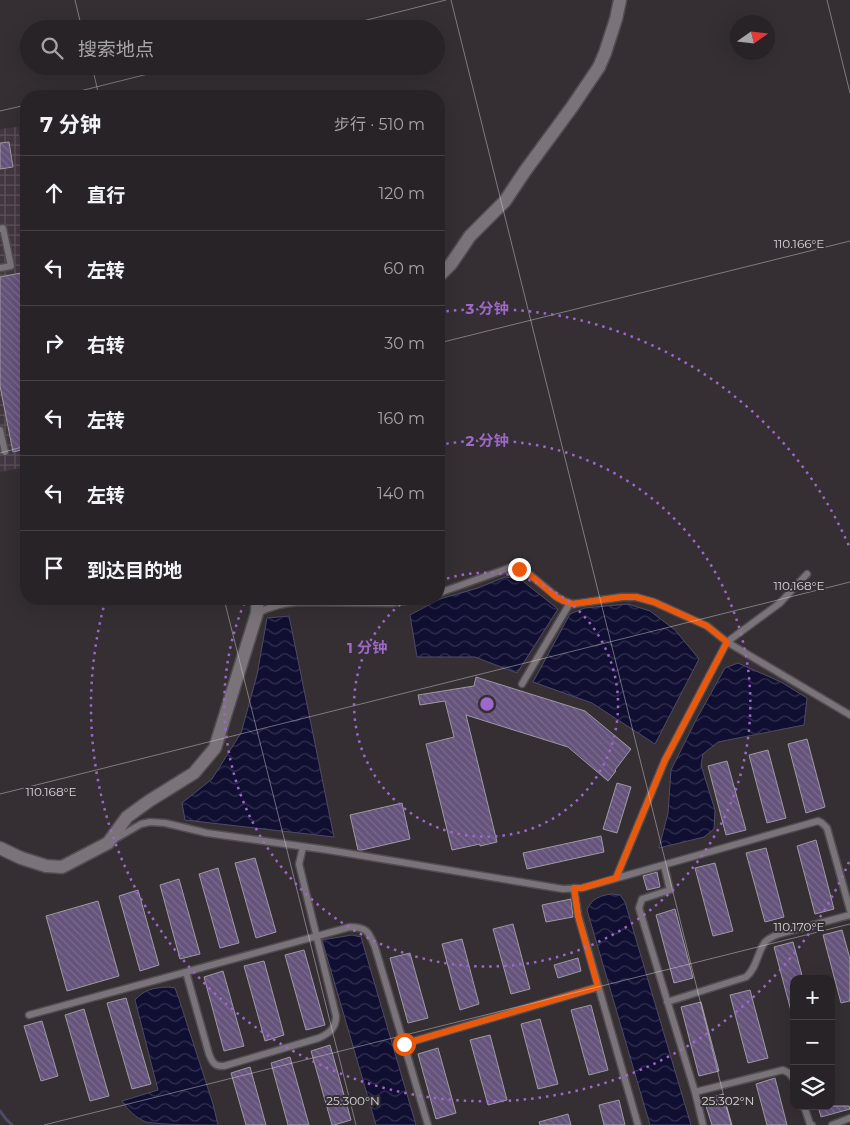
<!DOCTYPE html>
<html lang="zh">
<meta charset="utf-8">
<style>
:root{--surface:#282327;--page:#342f33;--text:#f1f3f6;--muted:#a5a4a7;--line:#444044}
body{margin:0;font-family:Montserrat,"Noto Sans SC",sans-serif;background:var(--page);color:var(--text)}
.controls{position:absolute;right:15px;bottom:15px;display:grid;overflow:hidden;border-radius:10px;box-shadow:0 5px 20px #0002}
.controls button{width:45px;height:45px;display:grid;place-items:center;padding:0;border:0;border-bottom:1px solid var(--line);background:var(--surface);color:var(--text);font:25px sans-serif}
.compass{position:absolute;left:730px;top:15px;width:45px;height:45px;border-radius:50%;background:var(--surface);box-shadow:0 5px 20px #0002;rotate:76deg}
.stop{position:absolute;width:15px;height:15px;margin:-11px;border:4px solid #ea580c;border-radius:50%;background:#fff}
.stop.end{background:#ea580c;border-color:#fff;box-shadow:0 1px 5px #0008}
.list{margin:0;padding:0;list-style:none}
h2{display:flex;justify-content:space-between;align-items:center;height:65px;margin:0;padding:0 20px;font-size:21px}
h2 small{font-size:16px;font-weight:400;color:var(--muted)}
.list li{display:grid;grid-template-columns:32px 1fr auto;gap:15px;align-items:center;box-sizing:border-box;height:75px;padding:0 20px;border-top:1px solid var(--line)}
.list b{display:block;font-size:19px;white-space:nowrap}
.list em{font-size:16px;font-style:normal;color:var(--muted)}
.icon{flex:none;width:28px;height:28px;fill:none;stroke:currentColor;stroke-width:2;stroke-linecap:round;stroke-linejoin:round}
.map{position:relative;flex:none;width:850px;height:1125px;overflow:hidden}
.search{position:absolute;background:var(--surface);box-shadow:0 5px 20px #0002;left:20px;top:20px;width:425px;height:55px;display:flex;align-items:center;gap:12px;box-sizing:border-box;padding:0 18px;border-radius:28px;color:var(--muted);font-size:19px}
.panel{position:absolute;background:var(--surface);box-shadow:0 5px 20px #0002;left:20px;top:90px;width:425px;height:515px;border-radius:20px}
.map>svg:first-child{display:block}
</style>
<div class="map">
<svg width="850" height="1125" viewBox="0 0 850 1125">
<defs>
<pattern id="industrial-grid" width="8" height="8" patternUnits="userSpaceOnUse" patternTransform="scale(1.25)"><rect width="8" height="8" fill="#423740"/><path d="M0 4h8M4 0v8" fill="none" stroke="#5d535b"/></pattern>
<pattern id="water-waves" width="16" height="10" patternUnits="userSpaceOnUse" patternTransform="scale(1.25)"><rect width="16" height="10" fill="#100f32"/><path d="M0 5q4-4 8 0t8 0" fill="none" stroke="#32314f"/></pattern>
<pattern id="building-back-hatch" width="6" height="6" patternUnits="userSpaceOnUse" patternTransform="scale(1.25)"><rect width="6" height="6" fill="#65537b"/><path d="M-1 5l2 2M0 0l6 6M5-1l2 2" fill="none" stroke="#7a6b8d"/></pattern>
</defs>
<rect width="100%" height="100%" fill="#352f34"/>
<!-- industrial -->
<path fill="url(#industrial-grid)" d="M18,127L26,177V467L0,472V129Z"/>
<!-- water -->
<path fill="url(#water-waves)" stroke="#4d4b65" d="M505,577L520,579L558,609L517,673L475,657H417L410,615L440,599L478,588Z
M628,604L650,611L675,630L699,659L655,744L592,703L533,682L570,614L585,608Z
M289,616L334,837L185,820L182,803L212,779L241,733L257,675L267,618Z
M738,663L781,682L807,698L804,725L718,742L703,754L701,765L715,810L714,829L704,837L659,848L668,813L671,770L696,720L725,668Z
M612,894L620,895L625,902L691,1125H650L587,910C591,899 601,895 612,894Z
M352,935L361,937L416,1125H376L322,940Z
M168,987L175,988L179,999L213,1104L218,1125C199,1125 163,1125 146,1122C136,1118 128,1110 122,1101L158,1090L135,1000C145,989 153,988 168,987Z"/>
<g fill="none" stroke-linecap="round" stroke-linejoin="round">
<!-- stream -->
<path stroke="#4d4b65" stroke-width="3" d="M0,1111L6,1119L12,1125"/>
</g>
<!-- building -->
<path fill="url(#building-back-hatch)" stroke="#9d9aa2" d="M9,142L13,167L0,169V143Z
M26,272V449L13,452L0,386V277Z
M476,677L585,711L631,749L615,770L616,771L608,781L568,747L466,715L497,842L480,846V844L452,850L426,744L454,737L445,701L420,705L418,695L474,686Z
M807,739L825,807L806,813L788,744Z
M768,750L786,818L767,823L749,755Z
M727,761L746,830L726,835L708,766Z
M617,783L631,787L617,833L603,829Z
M402,803L410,839L362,850H358L350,815Z
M601,836L604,852L527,869L523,853Z
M816,840L834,909L815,914L797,846Z
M766,848L784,917L765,922L746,853Z
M255,858L276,932L256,938L235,863Z
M715,863L733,931L713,936L695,868Z
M218,868L239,943L220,948L199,874Z
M657,872L660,887L647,890L643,876Z
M179,879L200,954L180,959L160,885Z
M138,890L159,965L140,971L119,896Z
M571,899L573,917L546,922L542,905Z
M98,901L119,976L67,991L46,916Z
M675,909L693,978L674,983L656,915Z
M513,924L530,989L511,994L493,929Z
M842,930L850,959V1001L841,1003L823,935Z
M462,939L479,1004L460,1010L442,944Z
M793,942L803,979H794V1011H791L774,947Z
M304,950L325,1025L306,1030L285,955Z
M410,953L428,1018L408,1023L390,958Z
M578,958L581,971L558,978L554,965Z
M264,961L284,1035L265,1041L244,966Z
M223,971L244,1046L224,1051L204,977Z
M750,990L768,1058L748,1063L730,995Z
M126,998L151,1084L132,1089L107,1003Z
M701,1002L719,1071L699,1076L681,1007Z
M591,1005L608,1070L589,1075L571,1010Z
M84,1009L109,1096L90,1101L65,1015Z
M540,1019L558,1084L538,1089L521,1024Z
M42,1021L58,1076L41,1081L24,1026Z
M490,1035L507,1100L488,1105L470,1040Z
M330,1045L351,1120L334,1125H332L311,1051Z
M438,1048L456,1113L436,1119L418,1054Z
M290,1057L309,1125H288L271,1063Z
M250,1067L266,1125H246L231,1073Z
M775,1078L787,1125H767L756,1084Z
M723,1094L732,1125H712L704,1100Z
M619,1100L625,1125H604L599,1105Z
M818,1106H849L850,1109L821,1117Z
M568,1114L571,1125H540L539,1122Z"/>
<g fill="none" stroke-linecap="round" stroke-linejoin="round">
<defs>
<path id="service" d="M0,229L3,228L11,266L0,268
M0,430L5,452
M439,593L509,568L519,569L529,574L557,597L564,601L573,604L622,597H636L654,602L707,626L727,642L850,715
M258,613C271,606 284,603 299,602L392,603L417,599
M522,684L570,603
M115,839L141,824L150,822L165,823L207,833L328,850L563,889L582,888L818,821L822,823L827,828L850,910
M664,865L670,890L642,899L639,908L695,1092L783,1070L789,1073L794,1079
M616,878L665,760L727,642L780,603L807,574
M574,888L578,915L638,1125
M186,972L209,1054C212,1062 215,1067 224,1066L319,1038C330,1033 336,1028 336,1016L299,864L303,847
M667,1002L746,977C757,968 757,953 765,942C769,938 774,936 779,934L850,915
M29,1015L350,927C368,927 369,933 375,947L428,1125
M404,1044L598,987
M695,1092L703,1125
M804,1106L810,1124L812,1125
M832,1125L850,1118"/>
<path id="minor" d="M439,276L451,264L470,236L505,201L525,171L572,107L599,67L605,53L616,19L620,0
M0,848L21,858L46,866L62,867L108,843L127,817L149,801L194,773L215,748L257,613L258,599"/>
</defs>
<!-- service casing -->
<use href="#service" stroke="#514d51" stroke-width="9"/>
<!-- minor casing -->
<use href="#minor" stroke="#514d51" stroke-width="15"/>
<!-- service -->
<use href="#service" stroke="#7a7379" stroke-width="6"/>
<!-- minor -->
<use href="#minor" stroke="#7a7379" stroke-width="12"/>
</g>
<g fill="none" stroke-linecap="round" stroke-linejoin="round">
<!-- route -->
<path stroke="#ea580c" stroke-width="6" d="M404,1044L598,987L578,916L574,888H582L616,878L665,760L727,642L707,626L654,602L636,597H622L573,604L564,601L556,597L529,574L519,569"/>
</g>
<!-- ticks -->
<path fill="none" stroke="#dbd7db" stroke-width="1" stroke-opacity="0.45" d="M75,0L82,29M451,0L731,1125M827,0L850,93M331,29L446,0M92,66L99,96M60,96L180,66M0,111L26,105M439,343L850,241M0,453L26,446M224,599L356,1125M0,794L850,582M44,1125L850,924"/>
<!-- distance rings -->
<g fill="none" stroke="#9d68c9" stroke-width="2.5" stroke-dasharray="2.5 5">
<path d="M440 581A132 132 0 1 1 407 599"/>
<path d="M439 445A263 263 0 1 1 246 599"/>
<path d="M849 862A395 395 0 0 1 105 602M439 312A395 395 0 0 1 849 546"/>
</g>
<g font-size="12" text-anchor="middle" fill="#dbd7db" stroke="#352f34" stroke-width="4" stroke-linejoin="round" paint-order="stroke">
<text x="799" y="248">110.166°E</text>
<text x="799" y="590">110.168°E</text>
<text x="51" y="796">110.168°E</text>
<text x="799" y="931">110.170°E</text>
<text x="353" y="1105">25.300°N</text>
<text x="728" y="1105">25.302°N</text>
</g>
<circle cx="487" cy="704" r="8" fill="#9d68c9" stroke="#352f34" stroke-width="2.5"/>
<g font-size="15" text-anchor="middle" font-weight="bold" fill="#9d68c9" stroke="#352f34" stroke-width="4" stroke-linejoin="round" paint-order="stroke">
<text x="487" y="314">3 分钟</text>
<text x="487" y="446">2 分钟</text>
<text x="367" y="653">1 分钟</text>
</g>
</svg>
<div class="controls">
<button>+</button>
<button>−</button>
<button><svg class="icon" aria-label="layers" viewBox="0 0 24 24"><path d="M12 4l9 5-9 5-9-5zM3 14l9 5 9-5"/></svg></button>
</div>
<svg class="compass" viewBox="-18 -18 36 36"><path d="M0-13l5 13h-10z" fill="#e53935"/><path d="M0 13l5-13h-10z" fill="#a5a4a7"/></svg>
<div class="stop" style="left:404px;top:1044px"></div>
<div class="stop end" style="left:519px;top:569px"></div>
<div class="search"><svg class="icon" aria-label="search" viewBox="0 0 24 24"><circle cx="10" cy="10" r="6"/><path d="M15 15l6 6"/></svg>搜索地点</div>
<section class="panel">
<h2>7 分钟<small>步行 · 510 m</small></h2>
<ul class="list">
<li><svg class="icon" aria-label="ahead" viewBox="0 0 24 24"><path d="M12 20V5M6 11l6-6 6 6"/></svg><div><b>直行</b></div><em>120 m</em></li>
<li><svg class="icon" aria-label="left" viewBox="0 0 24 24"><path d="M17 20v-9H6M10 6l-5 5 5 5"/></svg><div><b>左转</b></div><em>60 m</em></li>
<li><svg class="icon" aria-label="right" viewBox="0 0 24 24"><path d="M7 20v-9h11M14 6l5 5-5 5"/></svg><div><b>右转</b></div><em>30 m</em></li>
<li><svg class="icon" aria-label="left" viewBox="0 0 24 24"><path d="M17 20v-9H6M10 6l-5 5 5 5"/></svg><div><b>左转</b></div><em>160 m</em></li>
<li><svg class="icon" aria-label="left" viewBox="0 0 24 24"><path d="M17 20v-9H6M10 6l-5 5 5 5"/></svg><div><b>左转</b></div><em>140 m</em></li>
<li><svg class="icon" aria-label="arrive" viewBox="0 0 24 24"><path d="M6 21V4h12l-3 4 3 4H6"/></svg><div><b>到达目的地</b></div></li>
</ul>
</section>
</div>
